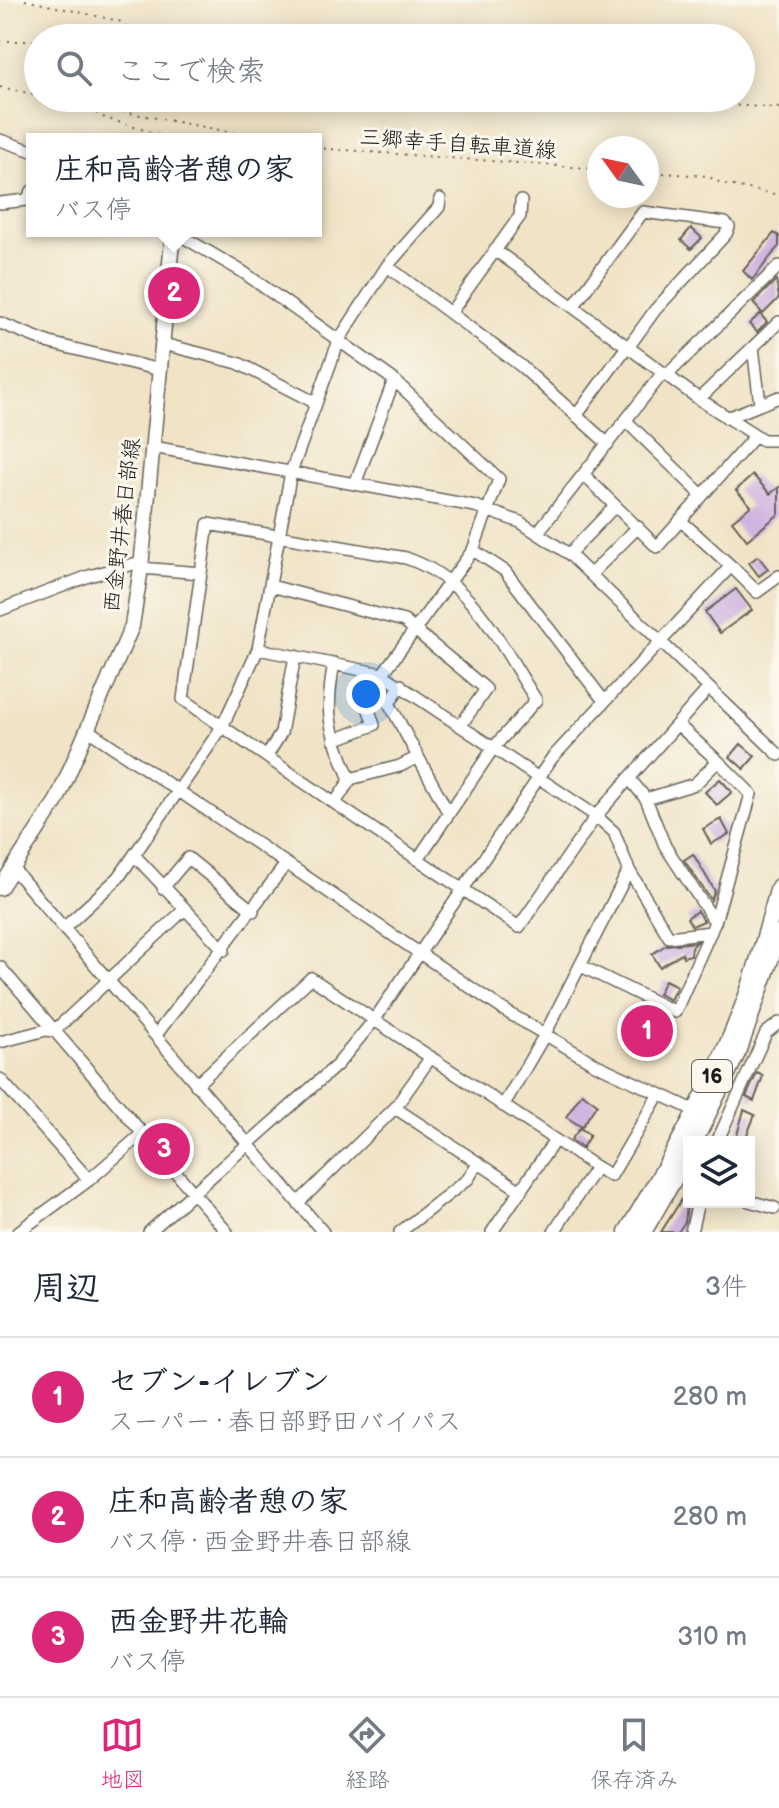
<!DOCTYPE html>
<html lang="ja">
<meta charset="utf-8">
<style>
:root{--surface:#fff;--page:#f2f2f3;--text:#1f2937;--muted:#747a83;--line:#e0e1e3;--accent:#db2777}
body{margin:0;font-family:"Balsamiq Sans","Klee One",sans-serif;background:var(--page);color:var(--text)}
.controls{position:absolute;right:24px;bottom:24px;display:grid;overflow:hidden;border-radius:0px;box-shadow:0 4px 20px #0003}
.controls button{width:72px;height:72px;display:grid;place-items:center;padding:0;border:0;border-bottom:2px solid var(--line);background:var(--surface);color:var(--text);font:40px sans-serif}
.compass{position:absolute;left:587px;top:136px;width:72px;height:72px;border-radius:50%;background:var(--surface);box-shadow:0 4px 20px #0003;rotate:303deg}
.you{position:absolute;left:366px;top:694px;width:28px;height:28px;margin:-20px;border:6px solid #fff;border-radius:50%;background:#1a73e8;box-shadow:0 0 0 12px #1a73e833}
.badge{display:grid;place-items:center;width:52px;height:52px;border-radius:50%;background:var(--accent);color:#fff;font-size:26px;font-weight:700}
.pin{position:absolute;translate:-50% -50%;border:4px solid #fff;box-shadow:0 2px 8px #0006}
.popup{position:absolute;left:26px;top:133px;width:296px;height:104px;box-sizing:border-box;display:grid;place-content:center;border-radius:0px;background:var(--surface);filter:drop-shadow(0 2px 6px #0005);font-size:26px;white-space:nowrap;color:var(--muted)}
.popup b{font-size:30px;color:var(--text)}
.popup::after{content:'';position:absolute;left:50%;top:100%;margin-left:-16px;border:16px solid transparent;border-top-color:var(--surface)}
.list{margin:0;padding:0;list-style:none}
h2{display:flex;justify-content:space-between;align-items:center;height:104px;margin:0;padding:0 32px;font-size:34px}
h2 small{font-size:26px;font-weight:400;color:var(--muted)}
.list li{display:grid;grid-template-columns:52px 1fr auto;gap:24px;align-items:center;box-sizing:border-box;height:120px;padding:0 32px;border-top:2px solid var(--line)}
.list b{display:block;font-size:30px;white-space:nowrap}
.list p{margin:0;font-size:26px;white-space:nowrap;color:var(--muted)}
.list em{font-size:26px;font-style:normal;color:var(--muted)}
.icon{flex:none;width:44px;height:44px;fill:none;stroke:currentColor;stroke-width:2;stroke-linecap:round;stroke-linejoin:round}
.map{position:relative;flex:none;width:779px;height:1232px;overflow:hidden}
.search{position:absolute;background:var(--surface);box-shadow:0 4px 20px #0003;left:24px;right:24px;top:24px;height:88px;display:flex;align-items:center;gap:20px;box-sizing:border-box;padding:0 28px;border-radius:44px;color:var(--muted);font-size:30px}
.sheet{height:464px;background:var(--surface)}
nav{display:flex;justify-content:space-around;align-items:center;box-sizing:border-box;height:112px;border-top:2px solid var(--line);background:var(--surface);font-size:22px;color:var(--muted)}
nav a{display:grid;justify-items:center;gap:4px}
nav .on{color:var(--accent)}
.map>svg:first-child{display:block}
</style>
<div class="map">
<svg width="779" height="1232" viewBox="0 0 779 1232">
<rect width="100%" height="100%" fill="#fbf7ec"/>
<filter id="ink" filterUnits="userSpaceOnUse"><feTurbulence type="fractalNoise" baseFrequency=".0125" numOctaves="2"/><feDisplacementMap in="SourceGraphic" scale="16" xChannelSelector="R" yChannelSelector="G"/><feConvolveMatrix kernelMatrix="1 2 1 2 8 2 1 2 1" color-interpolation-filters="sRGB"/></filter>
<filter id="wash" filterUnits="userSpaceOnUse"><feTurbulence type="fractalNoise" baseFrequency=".006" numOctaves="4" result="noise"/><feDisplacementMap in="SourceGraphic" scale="32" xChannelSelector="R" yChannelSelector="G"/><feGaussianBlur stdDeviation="1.8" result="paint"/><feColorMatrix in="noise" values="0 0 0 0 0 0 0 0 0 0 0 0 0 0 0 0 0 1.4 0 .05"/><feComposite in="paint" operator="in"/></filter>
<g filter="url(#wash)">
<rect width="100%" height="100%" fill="#f0e3c6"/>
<g id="blocks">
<!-- building -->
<path fill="#d0b5e0" d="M691,228L702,238L691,249L681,240Z
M774,233L779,236V246L752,280L743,271Z
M776,280L779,298L763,314L753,303Z
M760,314L767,322L757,332L749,324Z
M753,475L770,494L779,487V514L747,540L732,521L751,506L736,490Z
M758,556L768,569L759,576L749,563Z
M736,589L752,610L720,633L705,612Z
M741,744L755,756L744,769L730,757Z
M720,779L732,792L717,805L705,792Z
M721,819L729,834L711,844L703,829Z
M693,854L715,891L711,900L684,860Z
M697,911L704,921L692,926L687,918Z
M697,942L692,947L691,955L683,957L682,953L660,967L652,954L666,945Z
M665,980L677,986L670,1000L658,994Z
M653,1010L666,1017L651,1049L637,1042Z
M757,1073L763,1076L754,1101L746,1097Z
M582,1093L597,1104L582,1127L566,1117Z
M744,1110L755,1115L744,1142H735Z
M580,1128L590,1135L582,1148L571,1140Z
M689,1188L685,1222L678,1232H661Z"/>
</g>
</g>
<g filter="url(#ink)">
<use href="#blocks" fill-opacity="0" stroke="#666258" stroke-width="2"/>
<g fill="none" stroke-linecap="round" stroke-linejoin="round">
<defs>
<path id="minor" d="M0,140L32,151
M0,203L27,200L32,191
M173,231L243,272L394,380L499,479L473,550L365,698L374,725L334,740
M495,250L699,399L763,440H779
M387,266L521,366L608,444
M573,307L643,212L725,223L729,227L726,234L655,310L627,349
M451,312L520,216L521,201
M0,323L50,343L160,370
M163,344L238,363L316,403
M753,347L760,404
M666,376L779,266
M699,399L779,322
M576,416L626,348
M727,418L779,397
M626,421L702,495
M153,447L475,506L520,522L569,554L779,755
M584,475L657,547L755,436
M355,484L394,380
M538,532L662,374
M473,550L505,571L604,701
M569,554L615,506
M731,566L757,592L779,576
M141,568L201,573
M591,574L638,527
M271,586L404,621L486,689L461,725
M0,610L89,576L141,562
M258,649L382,674L596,816L614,832L629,870L669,937L711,932
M334,663C324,718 330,728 350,780L335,803
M401,685L389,703L449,814
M88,730L507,1012L595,1064L696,1111
M267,756L281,733L295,656
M629,778L646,799L695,784L718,761L677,724
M350,779L400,766L416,758
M646,799L665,846L715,922
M135,856L224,950
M418,859L494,747L536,700C500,644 473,581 406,558L208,524L183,699C294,777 407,852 519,927L596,816L709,688
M15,871L323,1232
M163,888L188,858L253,911
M65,927L119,877L222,727L258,649L291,472L339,340L387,266L439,207L440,199
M581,966L675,1012L715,922L751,794L718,761
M0,967L227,1232
M156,1035L286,864
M0,1042L46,1030L54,1031L184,910
M0,1079L89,1180
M196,1085L311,978L596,1167L554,1232
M503,1106L544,1036L629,870
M395,1108L521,1191
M717,1142L766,1033L779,1023
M596,1167L611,1176L659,1094
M749,1201L775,1208
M298,1203L395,1108L431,1057
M18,1232L89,1180L143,1133
M149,1232L337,1065L375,1019L552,758L731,566L680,520
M400,1232L468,1179L477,1164
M492,1232L555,1140
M691,1232L698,1202"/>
<path id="major" d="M0,888L57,800L132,626L141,568L173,231"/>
<path id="highway" d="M694,1142L739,1049L779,934
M627,1232C673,1156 718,1077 748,993C760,958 769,922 779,887
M643,1232L689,1153"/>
</defs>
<!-- minor casing -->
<use href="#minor" stroke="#666258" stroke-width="14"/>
<!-- major casing -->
<use href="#major" stroke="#666258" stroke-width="17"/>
<!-- highway casing -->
<use href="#highway" stroke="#666258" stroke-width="19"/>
<!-- path -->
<path stroke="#666258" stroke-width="2" stroke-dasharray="2 6" stroke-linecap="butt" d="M25,0L119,21L142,38
M0,41H38
M0,87L38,95
M52,98L266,139
M609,98L779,108
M82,105L105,118L174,139
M316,148L599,169
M647,172L707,176L723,184L779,195"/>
<!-- minor -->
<use href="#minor" stroke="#fff" stroke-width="11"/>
<!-- major -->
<use href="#major" stroke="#fff" stroke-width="14"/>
<!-- highway -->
<use href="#highway" stroke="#fff" stroke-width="16"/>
</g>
</g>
<g text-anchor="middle" stroke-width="6" stroke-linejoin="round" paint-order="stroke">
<!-- shield labels -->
<rect fill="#fbf7ec" stroke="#5f5e5a" stroke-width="2" x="692" y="1060" width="40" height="32" rx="6"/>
<g font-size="20" font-weight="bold" fill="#1c1c1c">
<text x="712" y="1083">16</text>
</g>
<!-- street labels -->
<g font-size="22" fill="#1c1c1c" stroke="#fbf7ec">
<text transform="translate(458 143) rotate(4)" y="8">三郷幸手自転車道線</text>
<text transform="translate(121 525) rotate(-83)" y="8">西金野井春日部線</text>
</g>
</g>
</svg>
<div class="controls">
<button><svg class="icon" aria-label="layers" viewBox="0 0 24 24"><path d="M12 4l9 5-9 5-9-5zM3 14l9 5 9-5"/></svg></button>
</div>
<svg class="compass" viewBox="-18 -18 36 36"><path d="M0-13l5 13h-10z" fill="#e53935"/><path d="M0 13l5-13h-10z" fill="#747a83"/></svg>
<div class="you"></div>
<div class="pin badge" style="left:647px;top:1031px">1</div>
<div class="pin badge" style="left:174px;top:293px">2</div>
<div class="popup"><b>庄和高齢者憩の家</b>バス停</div>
<div class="pin badge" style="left:164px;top:1149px">3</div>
<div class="search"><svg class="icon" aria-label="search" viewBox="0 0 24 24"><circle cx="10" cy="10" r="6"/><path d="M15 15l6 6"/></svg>ここで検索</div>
</div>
<section class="sheet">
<h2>周辺<small>3件</small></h2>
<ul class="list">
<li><span class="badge">1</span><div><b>セブン-イレブン</b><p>スーパー · 春日部野田バイパス</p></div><em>280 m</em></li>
<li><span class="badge">2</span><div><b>庄和高齢者憩の家</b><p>バス停 · 西金野井春日部線</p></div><em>280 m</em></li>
<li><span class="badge">3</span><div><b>西金野井花輪</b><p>バス停</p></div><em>310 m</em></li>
</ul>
</section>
<nav>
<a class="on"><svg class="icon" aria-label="map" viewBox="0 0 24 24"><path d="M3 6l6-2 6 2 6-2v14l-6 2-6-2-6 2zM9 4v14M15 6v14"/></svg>地図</a>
<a><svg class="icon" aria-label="directions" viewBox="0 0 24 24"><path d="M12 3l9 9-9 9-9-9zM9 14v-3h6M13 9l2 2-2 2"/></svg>経路</a>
<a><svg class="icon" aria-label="saved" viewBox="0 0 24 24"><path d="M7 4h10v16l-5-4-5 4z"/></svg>保存済み</a>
</nav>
